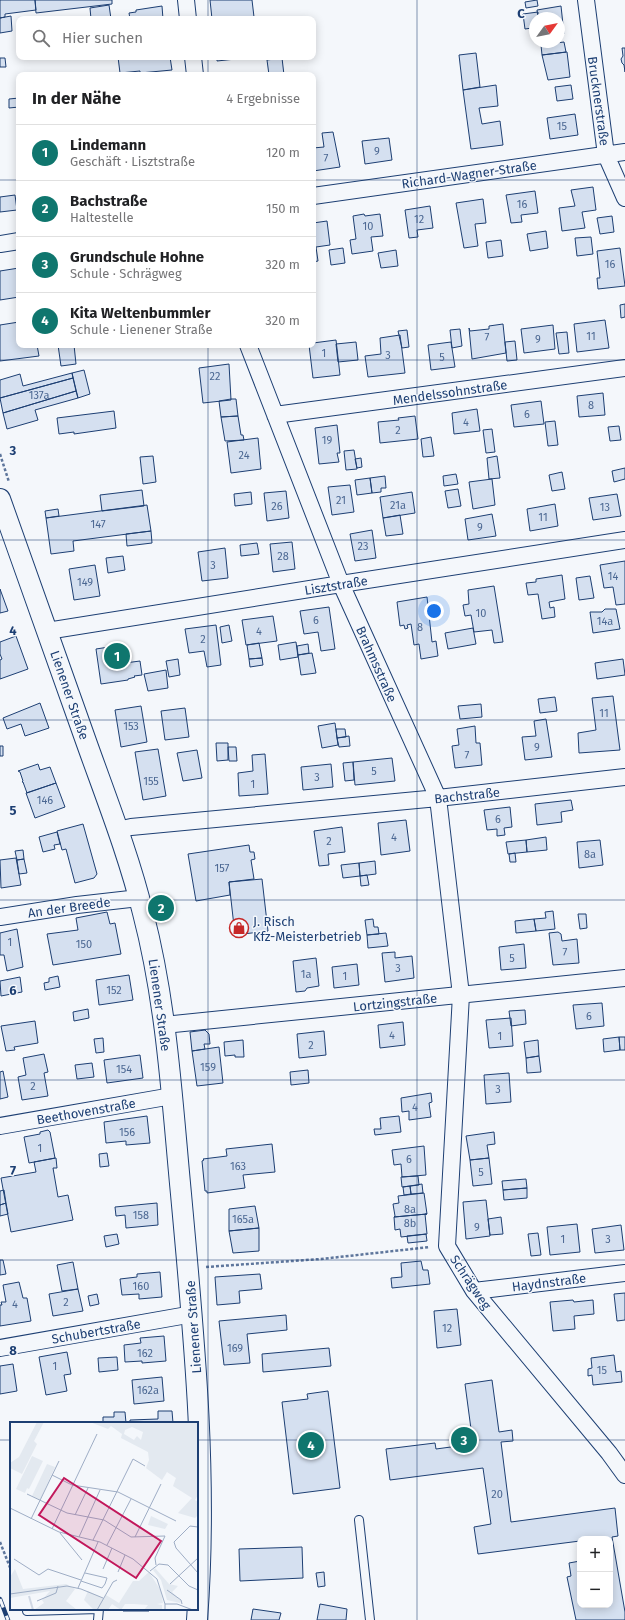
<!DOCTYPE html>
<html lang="de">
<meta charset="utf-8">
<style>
:root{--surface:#fff;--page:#f2f2f2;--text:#202124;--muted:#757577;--line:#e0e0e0;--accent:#0f766e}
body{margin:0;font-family:"Fira Sans",sans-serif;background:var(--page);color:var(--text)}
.controls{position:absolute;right:12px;bottom:12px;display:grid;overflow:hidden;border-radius:8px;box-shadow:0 2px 10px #0003}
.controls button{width:36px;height:36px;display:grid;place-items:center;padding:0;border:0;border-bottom:1px solid var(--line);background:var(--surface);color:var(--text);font:20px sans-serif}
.compass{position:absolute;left:529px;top:12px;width:36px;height:36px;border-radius:50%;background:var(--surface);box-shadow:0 2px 10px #0003;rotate:57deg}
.you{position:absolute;left:434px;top:611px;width:14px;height:14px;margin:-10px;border:3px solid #fff;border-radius:50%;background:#1a73e8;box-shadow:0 0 0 6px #1a73e833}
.badge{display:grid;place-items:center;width:26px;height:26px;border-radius:50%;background:var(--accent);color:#fff;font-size:13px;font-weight:700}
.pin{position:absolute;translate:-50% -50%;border:2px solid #fff;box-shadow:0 1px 4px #0006}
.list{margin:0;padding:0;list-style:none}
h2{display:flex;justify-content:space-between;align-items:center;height:52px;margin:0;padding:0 16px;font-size:17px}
h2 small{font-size:13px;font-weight:400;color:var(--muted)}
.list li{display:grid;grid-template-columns:26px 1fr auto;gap:12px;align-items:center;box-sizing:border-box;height:56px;padding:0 16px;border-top:1px solid var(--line)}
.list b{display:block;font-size:15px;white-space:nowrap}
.list p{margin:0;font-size:13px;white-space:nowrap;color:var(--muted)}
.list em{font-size:13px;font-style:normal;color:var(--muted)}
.icon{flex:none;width:22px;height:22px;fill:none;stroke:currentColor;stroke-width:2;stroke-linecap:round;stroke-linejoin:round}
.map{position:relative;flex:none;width:625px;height:1620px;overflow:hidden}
.search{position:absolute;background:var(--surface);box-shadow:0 2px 10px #0003;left:16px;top:16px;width:300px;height:44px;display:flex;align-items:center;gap:10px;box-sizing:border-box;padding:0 14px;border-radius:8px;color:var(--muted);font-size:15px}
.panel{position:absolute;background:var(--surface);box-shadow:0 2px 10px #0003;left:16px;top:72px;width:300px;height:276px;border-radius:8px}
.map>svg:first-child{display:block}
</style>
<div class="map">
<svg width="625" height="1620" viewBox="0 0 625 1620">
<rect width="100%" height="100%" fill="#f4f7fb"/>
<!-- building -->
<path fill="#d5e0f0" stroke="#1d3f73" d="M0,0H35L36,10L5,14V17L0,18Z
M35,0H112V4L36,13Z
M210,0H252L254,17L238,19H212Z
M537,0L538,6L526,8L525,2Z
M109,5L111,19H91L90,8Z
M162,6L163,19H130L129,13L136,12V10Z
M561,6L564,34L559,35V18H538L537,10Z
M538,12V18H535V37H533L532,28L525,29L523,14Z
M11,16L12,31L0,33V18Z
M564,42L566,52L542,55L541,45Z
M622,48H625V72L624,65L622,63L621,59L623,56Z
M567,52L570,77L548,80L542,55Z
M476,53L480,87L463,90L459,55Z
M118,57H170L172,70L140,73V71L120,73Z
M217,57H245V58L217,61Z
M0,58H5L6,67H0Z
M282,58L284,75H269L267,60Z
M496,85L498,106L479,108L482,124L500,121L503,145L471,149L463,90Z
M571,85L573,99L557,101L555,87Z
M19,98V107L9,108V99Z
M575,114L578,135L550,139L547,118Z
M333,132L340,167L313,171V148L324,147L322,133Z
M389,138L392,160L365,164L362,141Z
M593,187L596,210L582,212L585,228L562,231L559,208L575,206L571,190Z
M535,191L538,213L521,215L522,222L511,223L506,195Z
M15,195L17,210L0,212V197Z
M483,199L486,223L475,224L478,246L464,248L456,203Z
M430,206L433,228L417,230L418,237L409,238L405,210Z
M364,214L365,216L380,214L383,236L371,237L373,251L352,254L350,240L356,239L353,216Z
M612,216L614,232L600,234L597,218Z
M327,221L330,245L316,247L318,261L313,262V223Z
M546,231L548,248L530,251L527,234Z
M591,237L593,254L577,256L575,238Z
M501,240L503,256L488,258L486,242Z
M343,248L345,263L331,265L329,250Z
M620,248L625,286L598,289L597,278H600L597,251Z
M396,250L398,266L381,268L378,253Z
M19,268V297L0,300V271Z
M625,304V317L621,318L620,305Z
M605,320L609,348L577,352L574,324Z
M19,322V345H37L39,356L0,361V325Z
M503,324L506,353L472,359L469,328L470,331L489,329V326Z
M553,325L555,349L524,353L521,329Z
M460,329L462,346L452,348L450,330Z
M407,330L409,347L402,348L398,331Z
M567,332L569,353L559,354L556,333Z
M400,335L405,373L368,377L365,356L381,354L380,338Z
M336,340L340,375L313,378L309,345H313V343Z
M515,341L517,360L507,361L505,342Z
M356,342L358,360L338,362L336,344Z
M451,342L455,367L431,370L428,345Z
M58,345H74L76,364L61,366Z
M229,364L231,400L203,403L199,368Z
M84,370L90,394L78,398L72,373Z
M72,373L73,378L0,398V380L20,374L23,386Z
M73,378L76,391L3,413L0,398Z
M76,391L78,398L35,410L38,420L7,429L3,413Z
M603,393L605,415L579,417L577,396Z
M231,399H236L238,416L221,417L219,401Z
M541,401L544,424L514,427L511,405Z
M477,409L480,431L454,434L452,413Z
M114,411L116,428L74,434V432L59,434L57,418Z
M238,416L241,435H243L244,440L225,441L221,417Z
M415,416L418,439L380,443L378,422L399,420L398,418Z
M555,421L558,445L548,446L545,422Z
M337,425L340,453H337L339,462L319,464L315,428Z
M619,426L621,440L610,441L608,427Z
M492,429L495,452L486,453L483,430Z
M431,437L434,456L423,457L421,439Z
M258,438L261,469L231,473L227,442Z
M354,450L357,469L346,470L344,451Z
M153,456L156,482L143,484L140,457Z
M497,456L500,478L489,479L487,458Z
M361,458L362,467L357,468L355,459Z
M625,468V479L614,482L612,471Z
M562,472L565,489L552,491L549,475Z
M456,474L458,484L444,486L443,476Z
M385,476L386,488H381V492L372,493L370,478Z
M370,478L372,493L357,495L355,480Z
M492,479L495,505L473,509L469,482Z
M350,485L354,512L332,515L328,487Z
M458,489L461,506L448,508L445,491Z
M142,490L144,506L102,511L100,495Z
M286,491L289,518L267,521L264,493Z
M251,492L252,504L235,506L234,494Z
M412,492L415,513L383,518L380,497Z
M617,494L621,516L593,520L589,498Z
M555,504L558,526L530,531L527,509Z
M147,505L151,531L73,541L74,551L51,554L46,518Z
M58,509L59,516L46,518L45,511Z
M492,514L496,536L468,540L465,519Z
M400,515L403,534L386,536L383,518Z
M372,530L376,558L355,561L350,534Z
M151,531L152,543L127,546L126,534Z
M292,542L295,569L273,572L270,544Z
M257,543L259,554L241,556L240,545Z
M225,548L228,578L202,581L198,552Z
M123,556L125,570L108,573L106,558Z
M625,561V604L616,605L613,587L604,588L600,565Z
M95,565L100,596L74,600L69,569Z
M562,575L565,599L549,602L550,608L554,607L555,617L542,619L538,594L528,595L526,583L536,582V579Z
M590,576L594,598L579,600L576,578Z
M494,586L503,642L494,643L492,630L474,632L471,615L465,616L463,605L469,604L468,590Z
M0,589L8,611L0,613Z
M427,597L432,642L436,641L438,656L421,659L419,644L414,645L411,624L407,625L408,628L405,629L404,625L400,626L397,602Z
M329,607L335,649L321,651L318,632L304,634L300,611Z
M605,609H616L620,629L593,633L590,612H602Z
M273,616L277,641L246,645L242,620Z
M216,625L221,665L207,667L204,651L189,653L185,629Z
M229,625L232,641L222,643L220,627Z
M473,628L476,644L448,649L445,633Z
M16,636L28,669L0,679V660L2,659L0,654V642Z
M296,642L298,657L280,660L278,645Z
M259,643L262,658L249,659L247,645Z
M308,644L309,653L298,655L297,646Z
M122,645L125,663L140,661L142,675L134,676L135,677L128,679V680L101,684L96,649Z
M312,653L316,673L301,675L298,655Z
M262,658L263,665L250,667L249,659Z
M178,659L180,675L169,677L166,661Z
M623,659L625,675L597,679L595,663Z
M166,670L168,688L148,691L144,674Z
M613,696L620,750L579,753L578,733L596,730L592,698Z
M555,697L557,711L540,713L538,699Z
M40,703L49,728L25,736L21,724L7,729L3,718Z
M481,704L482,717L460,719L458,706Z
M141,706L147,742L121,747L115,710Z
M185,708L189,737L165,740L161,711Z
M546,719L552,757L525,760L522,737L536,736L534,721Z
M335,723L338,745L322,748L318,726Z
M475,726L476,743H480L482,765L455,768L452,746L459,745L457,729Z
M336,729H345L346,737L337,738Z
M349,736L350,746L339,747L337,738Z
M216,743H228V760L217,761Z
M0,746H3V756H0Z
M228,747H236L237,761H229Z
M158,749L166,796L143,800L135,752Z
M197,750L202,778L183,781L177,753Z
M265,754L268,794L239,796L238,773L253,771L252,755Z
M392,758L395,781L355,785L353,762Z
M353,762L354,780L345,781L343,763Z
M38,764L40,770L50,767L56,783L27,793L23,782H22L23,781L20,772L18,771Z
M331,764L333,787L303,790L301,767Z
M56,783L65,807L35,818L26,793Z
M571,800L573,810L561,812L562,822L537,825L535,804Z
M510,807L512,827L504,828L505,835L497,836V829L487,830L484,810Z
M406,820L410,851L381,855L378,823Z
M83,824L97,874L94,878L75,883L66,849L62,850L57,831Z
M342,827L345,852L328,854L329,865L319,866L314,831Z
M57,832L60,844L54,845L55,849L43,852L39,837Z
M546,837L547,850L527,852L526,840Z
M526,840L527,852L508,854L506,842Z
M600,840L603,865L579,868L577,842Z
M249,845L250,852H254L255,859L251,860L254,879L229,882L230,895L196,901L188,854Z
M23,850L24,859L17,860L15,851Z
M515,853L516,862H510L509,854Z
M16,858L21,885L1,888L0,860Z
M24,859L27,873L19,874L17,860Z
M375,861L376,874L360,876L359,863Z
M359,863L360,876L343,878L341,865Z
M367,875L369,885L361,886L360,876Z
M262,879L268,931L235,935L229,882Z
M553,911L555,929L536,931L534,919L546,918L545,912Z
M107,912L110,924L115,923L121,954L53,965L47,934L78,930L76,918Z
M578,914H586L587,928L580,929Z
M373,919L374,927H378L379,934L367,935L365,920Z
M534,919L536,931L516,933L515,921Z
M17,929L23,967L7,971L4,955H0V933Z
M558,932L561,934L562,941L577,939L579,963L553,965L549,933Z
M386,933L388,946L368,948L367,935Z
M524,944L526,968L501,970L499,947Z
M395,952V958L412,956L414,978L385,982L382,953Z
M316,958L319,986L307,988L305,991L296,992L293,961Z
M357,964L359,985L334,988L332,967Z
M129,975L133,1000L99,1005L96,980Z
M58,976L60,987L45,990L44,983L49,982V978Z
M20,977L22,992L1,996L0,981Z
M602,1003L604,1026L576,1029L573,1005Z
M88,1009L89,1018L74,1021L73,1012Z
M525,1010L526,1024L511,1026L509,1011Z
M511,1018L513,1046L489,1048L486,1020Z
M35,1021L38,1043L14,1047L15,1050L6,1051L1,1026Z
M403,1022L405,1045L380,1048L378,1025Z
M205,1030L209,1034L210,1044H204L205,1049L192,1051L190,1032Z
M324,1031L326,1055L299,1058L297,1034Z
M619,1037H625V1050H620Z
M619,1037L620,1050L604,1052L603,1039Z
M103,1038L104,1052L96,1053L94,1039Z
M243,1040L244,1057H235V1055L225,1056L224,1042Z
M538,1040L539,1056L526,1058L524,1042Z
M219,1047L223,1083L197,1086L192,1051Z
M44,1054L48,1072L44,1073L48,1096L22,1100L18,1077L26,1075L23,1058Z
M140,1055L143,1078L107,1083L104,1060Z
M539,1056L541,1072L527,1073L526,1058Z
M92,1063L94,1077L77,1079L75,1065Z
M308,1070L309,1083L291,1085L290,1072Z
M3,1071L8,1097L0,1099V1072Z
M509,1073L511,1102L486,1104L484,1075Z
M431,1093L432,1102L429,1103L431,1117L409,1120V1111L402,1112L401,1098Z
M147,1116L150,1143L126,1145V1141L106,1143L104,1122Z
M399,1116L401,1132L375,1135L374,1129H381L380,1118Z
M48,1130L50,1132L55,1158L29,1163L24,1137L40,1134V1132Z
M494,1132L495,1144L487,1145L489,1158L470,1160L466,1136Z
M272,1144L275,1172L243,1175L245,1188L207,1193V1191H205L202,1161L204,1160L203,1159L227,1156L226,1149Z
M424,1146L426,1175L402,1177L401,1164L394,1165L392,1150Z
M107,1153L109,1166L100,1167L99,1154Z
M56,1158L57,1168H53L58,1197L68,1195L73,1220L11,1232L1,1178L36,1172L34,1162Z
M489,1158L492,1184L473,1186L470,1160Z
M418,1176L419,1185L402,1187L401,1177Z
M526,1179L527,1188L503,1190L502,1181Z
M422,1184L423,1193L411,1194L410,1186Z
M410,1186L411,1194L404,1195L403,1187Z
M527,1188V1198L504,1200L503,1190Z
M4,1190L6,1203L0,1205V1191Z
M424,1193L427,1214L394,1217L395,1216L393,1204L399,1203L398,1196Z
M486,1200L490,1236L466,1239L463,1202Z
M6,1203L8,1214L0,1216V1205Z
M157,1203L158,1225L126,1228L125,1215L116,1216L115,1207Z
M255,1206L259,1228L229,1231V1209Z
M425,1214L427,1234L401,1237L400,1229L395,1230L394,1217L427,1214Z
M501,1217L503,1234L490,1235L488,1219Z
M577,1224L580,1252L550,1255L547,1227Z
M621,1225L624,1250L595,1253L592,1229Z
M259,1228V1251L233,1253L229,1231Z
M538,1233L541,1255L531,1256L528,1234Z
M117,1234L119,1244L106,1247L104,1236Z
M426,1234L427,1241L408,1243L407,1236Z
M0,1260H3L6,1274L0,1275Z
M421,1261L423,1270H428L430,1284L392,1288L391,1278L402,1277L401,1263Z
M73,1262L78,1289L62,1291L57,1265Z
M160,1272L162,1297L139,1299V1294L122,1295L120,1279L137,1277V1274Z
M260,1274L262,1289L239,1291L240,1303L217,1305L215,1277Z
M19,1282L23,1298H27L31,1321L0,1326V1305H2L1,1302H6L3,1285Z
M78,1289L83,1311L53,1316L49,1294Z
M625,1293V1320L617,1321L614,1294Z
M97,1294L99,1304L90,1306L88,1296Z
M573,1300L574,1302L593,1300L594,1314L574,1316L575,1329L553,1331L550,1302Z
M457,1309L461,1345L437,1348L434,1311Z
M286,1315L287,1330L247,1334L250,1363L224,1365L219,1321Z
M164,1336L166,1361L142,1363V1361L125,1362L124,1345L141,1343L140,1338Z
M329,1348L331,1366L263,1372L262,1354Z
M67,1352L71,1374L64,1375L67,1391L46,1395L39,1357Z
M614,1355L616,1372L621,1371L622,1382L593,1385L592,1375L588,1376V1369L592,1368L591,1358Z
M117,1357L118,1370L99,1372L98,1358Z
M13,1364L17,1391L0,1394V1366Z
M162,1377L164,1401L134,1404L132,1380Z
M492,1380L499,1432L512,1430L513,1441L501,1442L511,1522L615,1508L618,1536L612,1537L625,1612V1620H576L567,1577L571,1576L569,1563L580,1561V1605H610V1539H580V1541L478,1554L474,1527L491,1524L483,1468L390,1480L386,1449L435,1443L436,1449L473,1444L465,1384Z
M328,1391L340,1488L293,1494L282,1402L308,1399L307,1394Z
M158,1411H172L173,1423H130V1420L158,1419Z
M114,1412H125L126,1423H103V1417H114Z
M302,1547L303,1578L240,1581L239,1549Z
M324,1572L325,1586L318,1587L316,1573Z
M320,1604L347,1609L346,1620H317Z
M123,1609H149V1611H123Z
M253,1609L281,1613L279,1620H251Z"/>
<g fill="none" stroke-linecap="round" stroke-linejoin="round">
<defs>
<path id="service" d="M359,1520L370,1620
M27,1611L99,1609
M98,1620L99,1609"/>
<path id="minor" d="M186,0L188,19
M586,0L606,155L625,198
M193,57L195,75
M313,196L625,152
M0,244L19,241
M248,345L341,584L438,798L461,995L447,1246L474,1291L609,1453L625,1475
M275,415L625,368
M47,631L341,584L625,540
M117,830L131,827L438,798L625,777
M0,917L77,905L139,898
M164,1025L625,978
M0,1126L172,1096
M474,1291L625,1273
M0,1348L193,1314"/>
<path id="tertiary" d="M0,499C29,580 58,662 87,744C107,800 129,856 143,913C167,1005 172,1100 181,1194C194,1336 208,1477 197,1620"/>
</defs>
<!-- service casing -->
<use href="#service" stroke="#1d3f73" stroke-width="10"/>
<!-- minor casing -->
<use href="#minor" stroke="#1d3f73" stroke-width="18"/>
<!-- tertiary casing -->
<use href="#tertiary" stroke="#1d3f73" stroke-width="22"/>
<!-- path -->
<path stroke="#5e769c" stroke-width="2.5" stroke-dasharray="3 2" stroke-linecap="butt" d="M0,454L9,482
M206,1267L321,1259L430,1247
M0,1542L11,1570"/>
<!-- service -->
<use href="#service" stroke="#f4f7fb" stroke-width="8"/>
<!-- minor -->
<use href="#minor" stroke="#f4f7fb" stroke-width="16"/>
<!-- tertiary -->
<use href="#tertiary" stroke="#f4f7fb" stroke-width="20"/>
<defs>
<path id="rail" d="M0,1599L8,1620"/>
</defs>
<!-- rail casing -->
<use href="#rail" stroke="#1d3f73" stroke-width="4.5"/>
<!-- rail -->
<use href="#rail" stroke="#f4f7fb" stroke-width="3" stroke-dasharray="9" stroke-linecap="butt"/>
</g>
<!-- grid -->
<path fill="none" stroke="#1d3f73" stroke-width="1" stroke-opacity="0.55" d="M208,0V19M417,0V1620M208,57V75M0,180H19M313,180H625M208,345V1620M0,360H625M0,540H625M0,720H625M0,900H625M0,1080H625M0,1260H625M0,1440H11M197,1440H625"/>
<!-- icons -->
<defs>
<symbol id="shop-ring" viewBox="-11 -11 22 22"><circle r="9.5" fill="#f4f7fb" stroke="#c62828" stroke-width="1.5"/><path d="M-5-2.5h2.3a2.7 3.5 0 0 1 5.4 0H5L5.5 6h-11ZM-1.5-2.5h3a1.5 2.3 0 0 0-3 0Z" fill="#c62828"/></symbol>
</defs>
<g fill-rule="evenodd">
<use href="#shop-ring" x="228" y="917" width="22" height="22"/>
</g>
<g text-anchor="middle" stroke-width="3" stroke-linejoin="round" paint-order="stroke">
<!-- number labels -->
<g font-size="11" fill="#4b6792">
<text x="562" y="130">15</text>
<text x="377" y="155">9</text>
<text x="326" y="162">7</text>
<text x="522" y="208">16</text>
<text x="419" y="223">12</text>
<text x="368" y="230">10</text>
<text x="610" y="268">16</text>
<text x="591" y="340">11</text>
<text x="487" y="341">7</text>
<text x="538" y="343">9</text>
<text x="324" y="357">1</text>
<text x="388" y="359">3</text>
<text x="442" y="361">5</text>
<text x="215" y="380">22</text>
<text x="39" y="399">137a</text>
<text x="591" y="409">8</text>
<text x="527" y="418">6</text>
<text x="466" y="426">4</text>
<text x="398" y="434">2</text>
<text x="327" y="444">19</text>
<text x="244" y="459">24</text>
<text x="341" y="504">21</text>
<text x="398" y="509">21a</text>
<text x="277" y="510">26</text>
<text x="605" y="511">13</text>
<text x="543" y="521">11</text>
<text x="98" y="528">147</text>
<text x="480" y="531">9</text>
<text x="363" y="550">23</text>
<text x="283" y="560">28</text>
<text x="213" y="569">3</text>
<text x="613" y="580">14</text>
<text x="85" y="586">149</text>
<text x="481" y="617">10</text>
<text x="316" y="624">6</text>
<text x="605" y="625">14a</text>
<text x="420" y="631">8</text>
<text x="259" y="635">4</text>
<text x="203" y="643">2</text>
<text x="604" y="717">11</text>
<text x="131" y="730">153</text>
<text x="537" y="751">9</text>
<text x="467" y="759">7</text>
<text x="374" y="775">5</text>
<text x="317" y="781">3</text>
<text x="151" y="785">155</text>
<text x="253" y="788">1</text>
<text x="45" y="804">146</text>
<text x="498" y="823">6</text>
<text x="394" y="841">4</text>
<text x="329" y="845">2</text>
<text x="590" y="858">8a</text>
<text x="222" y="872">157</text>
<text x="10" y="946">1</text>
<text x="84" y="948">150</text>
<text x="565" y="956">7</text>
<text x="512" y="962">5</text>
<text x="398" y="972">3</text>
<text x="306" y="978">1a</text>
<text x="345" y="980">1</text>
<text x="114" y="994">152</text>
<text x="589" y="1020">6</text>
<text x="392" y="1039">4</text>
<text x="500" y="1040">1</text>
<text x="311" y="1049">2</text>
<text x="208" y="1071">159</text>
<text x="124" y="1073">154</text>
<text x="33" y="1090">2</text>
<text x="498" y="1093">3</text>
<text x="415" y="1111">4</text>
<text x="127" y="1136">156</text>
<text x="40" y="1152">1</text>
<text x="409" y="1163">6</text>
<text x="238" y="1170">163</text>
<text x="481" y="1176">5</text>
<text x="410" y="1213">8a</text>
<text x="141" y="1219">158</text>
<text x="243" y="1223">165a</text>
<text x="410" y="1227">8b</text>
<text x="477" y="1231">9</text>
<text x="563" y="1243">1</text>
<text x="608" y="1243">3</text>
<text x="141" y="1290">160</text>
<text x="66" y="1306">2</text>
<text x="15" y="1308">4</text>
<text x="447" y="1332">12</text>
<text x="235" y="1352">169</text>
<text x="145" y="1357">162</text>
<text x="55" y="1370">1</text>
<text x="602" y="1374">15</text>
<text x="148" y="1394">162a</text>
<text x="497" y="1498">20</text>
</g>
<!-- street labels -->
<g font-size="13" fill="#1d3f73" stroke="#f4f7fb">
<text transform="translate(599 101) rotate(82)" y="5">Brucknerstraße</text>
<text transform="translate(469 174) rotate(-8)" y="5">Richard-Wagner-Straße</text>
<text transform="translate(450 392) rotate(-8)" y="5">Mendelssohnstraße</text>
<text transform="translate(336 585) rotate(-9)" y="5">Lisztstraße</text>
<text transform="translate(377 664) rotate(66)" y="5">Brahmsstraße</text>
<text transform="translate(70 695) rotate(71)" y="5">Lienener Straße</text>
<text transform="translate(467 795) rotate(-6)" y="5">Bachstraße</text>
<text transform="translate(69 907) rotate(-8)" y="5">An der Breede</text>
<text transform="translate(395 1002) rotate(-6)" y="5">Lortzingstraße</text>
<text transform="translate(160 1005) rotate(82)" y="5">Lienener Straße</text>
<text transform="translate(86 1111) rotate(-10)" y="5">Beethovenstraße</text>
<text transform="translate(471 1282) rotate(56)" y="5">Schrägweg</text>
<text transform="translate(549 1282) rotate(-7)" y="5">Haydnstraße</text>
<text transform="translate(193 1327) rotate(-94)" y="5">Lienener Straße</text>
<text transform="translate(96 1331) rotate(-10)" y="5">Schubertstraße</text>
</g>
<!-- poi labels -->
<g font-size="13" fill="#1d3f73" stroke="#f4f7fb" text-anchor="start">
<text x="253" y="926">J. Risch<tspan x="253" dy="15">Kfz-Meisterbetrieb</tspan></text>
</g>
</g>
<!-- overview -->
<g transform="translate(10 1422)">
<rect width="188" height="188" fill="#f4f7fb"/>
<path d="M27,0H34L24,19L27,22L12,52L0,46V41L9,35ZM80,0H188V73L185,78L188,80V93L185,96L168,91L182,76L163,64L166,56L157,50L152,58L136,46L139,38L138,30L111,16L112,12L101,4L98,7ZM122,5L133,10L131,18L127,14L124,18L114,12L115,8ZM22,34L33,39L19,67L17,66L15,71L6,67ZM37,42L45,45L30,78L22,74ZM141,94L158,102L155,107L138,103ZM145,146L159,162L168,164L162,170L171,179L170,181L157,178L151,158L143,148ZM5,147L13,167L56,162L65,167L56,179L67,188H24L34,181L32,178L40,169L0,176V155ZM139,150L151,169L153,181L147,182L152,183V188H134L138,183L124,182H115L111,188L102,182L98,188H84L74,178L78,169L93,176L96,173L109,181L123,159H129Z" fill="#e3e9f0" fill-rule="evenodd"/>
<path fill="none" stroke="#cfd7e4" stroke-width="2" d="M19,174L23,188"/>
<path fill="none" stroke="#9eadc5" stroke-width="1" d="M42,53L62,63L108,70L166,99M17,72L57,91L94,98L121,115L155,114L145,136L146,143M0,86L49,110L90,120L123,137L147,157L155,182M65,93L78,66M21,97L49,39M188,105L180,104L164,120L166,126L188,151M42,107L87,12M50,111L72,138M69,115L90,68M125,115L151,62M83,118L123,37L135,44M97,123L121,77M4,137L29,153L38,147L71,158M93,147L102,126M140,149L149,142L158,143L179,164L188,168M108,150L115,133M71,159L92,166L95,162L97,156L75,151M160,162L188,136M68,166L88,120M157,168L171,178L172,182M0,172L57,164L71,167L93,176M27,179L46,171L48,164M87,188L103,160L107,158M155,188V182H167L183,188"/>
<path fill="#c2185b" fill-opacity="0.15" stroke="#c2185b" stroke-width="2" d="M54,56L151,119L126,156L29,93Z"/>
<rect width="188" height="188" fill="none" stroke="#1d3f73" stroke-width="2"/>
</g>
<g font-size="13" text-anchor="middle" font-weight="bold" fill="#1d3f73" stroke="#f4f7fb" stroke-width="3" stroke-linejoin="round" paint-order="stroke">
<text x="521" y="18">C</text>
<text x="13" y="455">3</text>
<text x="13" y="635">4</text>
<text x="13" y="815">5</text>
<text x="13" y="995">6</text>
<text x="13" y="1175">7</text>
<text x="13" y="1355">8</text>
</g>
</svg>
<div class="controls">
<button>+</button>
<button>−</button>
</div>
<svg class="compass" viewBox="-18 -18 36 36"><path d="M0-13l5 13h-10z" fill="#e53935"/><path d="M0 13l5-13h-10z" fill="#757577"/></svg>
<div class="you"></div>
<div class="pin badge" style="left:117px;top:656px">1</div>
<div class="pin badge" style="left:161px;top:908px">2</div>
<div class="pin badge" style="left:464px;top:1440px">3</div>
<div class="pin badge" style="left:311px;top:1445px">4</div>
<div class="search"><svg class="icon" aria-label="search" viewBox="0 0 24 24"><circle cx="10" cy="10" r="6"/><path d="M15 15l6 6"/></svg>Hier suchen</div>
<section class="panel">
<h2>In der Nähe<small>4 Ergebnisse</small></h2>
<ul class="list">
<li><span class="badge">1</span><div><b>Lindemann</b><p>Geschäft · Lisztstraße</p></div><em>120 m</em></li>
<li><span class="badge">2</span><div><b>Bachstraße</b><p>Haltestelle</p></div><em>150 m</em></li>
<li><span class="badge">3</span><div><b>Grundschule Hohne</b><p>Schule · Schrägweg</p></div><em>320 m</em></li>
<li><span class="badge">4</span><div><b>Kita Weltenbummler</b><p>Schule · Lienener Straße</p></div><em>320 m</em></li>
</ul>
</section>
</div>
